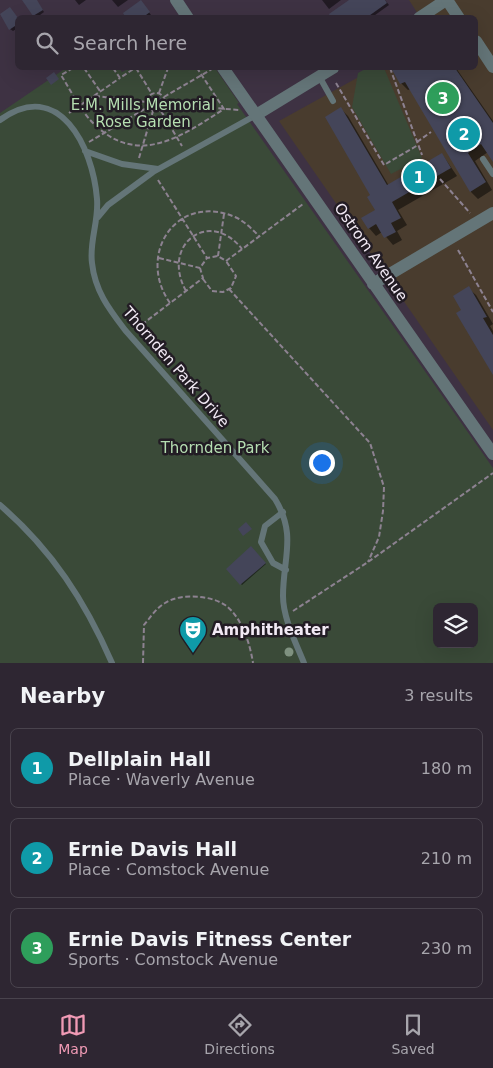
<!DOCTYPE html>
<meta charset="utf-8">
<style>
:root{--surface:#2e2632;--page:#362e3a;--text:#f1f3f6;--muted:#a7a5ac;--line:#49434d;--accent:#f09ab5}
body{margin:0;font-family:"DejaVu Sans",sans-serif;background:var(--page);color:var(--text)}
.controls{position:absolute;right:15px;bottom:15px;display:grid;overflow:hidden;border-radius:8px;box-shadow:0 5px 20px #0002}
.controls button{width:45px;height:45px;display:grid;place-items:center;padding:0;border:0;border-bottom:1px solid var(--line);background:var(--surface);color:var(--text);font:25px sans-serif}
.you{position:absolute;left:321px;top:462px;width:18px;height:18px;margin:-12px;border:4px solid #fff;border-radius:50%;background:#1a73e8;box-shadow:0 0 0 8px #1a73e833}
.badge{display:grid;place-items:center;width:32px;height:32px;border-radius:50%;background:var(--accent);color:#fff;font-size:16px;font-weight:700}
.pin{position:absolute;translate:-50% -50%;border:2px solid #fff;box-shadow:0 1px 5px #0006}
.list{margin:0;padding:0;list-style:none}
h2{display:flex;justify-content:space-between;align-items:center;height:65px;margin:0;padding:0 20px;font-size:21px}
h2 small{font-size:16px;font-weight:400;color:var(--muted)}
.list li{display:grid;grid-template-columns:32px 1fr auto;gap:15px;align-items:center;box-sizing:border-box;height:80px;margin:0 10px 10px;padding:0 10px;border:1px solid var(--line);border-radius:8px}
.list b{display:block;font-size:19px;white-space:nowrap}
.list p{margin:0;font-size:16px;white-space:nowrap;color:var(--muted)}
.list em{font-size:16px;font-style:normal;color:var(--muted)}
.icon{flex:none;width:28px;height:28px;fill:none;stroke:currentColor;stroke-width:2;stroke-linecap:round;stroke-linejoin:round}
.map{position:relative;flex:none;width:493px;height:663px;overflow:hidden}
.search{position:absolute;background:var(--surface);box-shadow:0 5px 20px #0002;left:15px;right:15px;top:15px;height:55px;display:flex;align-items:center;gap:12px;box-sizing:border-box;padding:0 18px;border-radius:8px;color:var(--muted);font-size:19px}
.sheet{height:335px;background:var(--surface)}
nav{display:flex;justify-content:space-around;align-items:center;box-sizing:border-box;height:70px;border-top:1px solid var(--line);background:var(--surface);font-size:14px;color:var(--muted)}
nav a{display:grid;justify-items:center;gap:2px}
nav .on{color:var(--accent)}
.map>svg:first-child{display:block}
</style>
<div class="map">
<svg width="493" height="663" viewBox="0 0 493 663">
<rect width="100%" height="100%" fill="#3e3243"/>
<!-- education -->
<path fill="#493c2e" d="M409,0H493V430L279,121L375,68H476V18L420,17Z"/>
<!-- green -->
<path fill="#3a4a38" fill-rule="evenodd" d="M66,68H119L122,72L130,68H215L239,103L237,104L493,468V663H0V113ZM437,607H474V644H437Z
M367,68H384L422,158L391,174L352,107L358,73Z"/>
<!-- shadow -->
<path fill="#0007" d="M24,0H36L44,12L36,18Z
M75,0H86L79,5Z
M112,0H128L118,7Z
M322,0H341L329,9Z
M351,0H385L389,5L371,18H332Z
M143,4L151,15L147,18H127Z
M18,18V28L13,31L10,29Z
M392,68H456L493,121V160L488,152L475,161L492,190L478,199L471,192L411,89L408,90L401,83Z
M150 104a7 7 0 1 1 14 0a7 7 0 1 1-14 0Z
M341,109L348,116L389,186L442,154L457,176L398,210L407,225L397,231L402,240L393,245L382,232L376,236L369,228L376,211Z
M468,288L476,295L493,324L490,326L493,331V373L463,310Z
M251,548L266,564L242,585L227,569Z"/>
<!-- building -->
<path fill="#444559" d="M22,0H37L43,10L33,16Z
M141,0L150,12L142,18H126L123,13Z
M349,0H385L387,3L366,18H331L329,14Z
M10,7L18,18V24L9,30L0,14Z
M391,68H455L493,123V162L481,144L468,153L486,182L470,192L405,82L400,84Z
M54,72L59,79L51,85L46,78Z
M149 103a7 7 0 1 1 14 0a7 7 0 1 1-14 0Z
M341,107L387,185L442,153L451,168L392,202L401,218L391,223L396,232L384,238L376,224L368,229L361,218L375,210L367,197L370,195L325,117Z
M469,286L487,317L483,318L493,335V375L456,313L461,310L453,296Z
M246,522L252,529L243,536L238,529Z
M251,546L266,563L240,585L226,569Z"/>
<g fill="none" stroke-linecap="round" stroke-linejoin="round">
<!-- path -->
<path stroke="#8d8291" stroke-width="2" stroke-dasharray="5 2.5" stroke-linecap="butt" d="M73,68L61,75C71,91 80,110 93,123C138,168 182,136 224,109L197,68
M84,68L100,91
M113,68L120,78L135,68
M136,68L152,94
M390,68L422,155
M336,83L384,165L418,145
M147 102a9 9 0 1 1 18 0a9 9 0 1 1-18 0Z
M159,93L168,68
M95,96L147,102
M164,97L212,69
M166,104L239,110
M161,111L182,146
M69,113L120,78
M89,142L148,107
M417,142L431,132
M139,158L153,111
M440,179L470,213
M158,180L207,258
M458,250L493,312
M218,256L224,214
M159,258L200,268
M203,279L212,291L223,292L231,288L236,276L226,261
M229,289L370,443L384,487L383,511L379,537L368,562
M186,291C160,244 210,208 242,249
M170,303C136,255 176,192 235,217C244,221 252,229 259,236
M136,329L203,278L200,268L207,258L218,256L226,261L303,204
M293,611L368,562L493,473
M143,663L144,625C150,618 156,608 165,603C180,593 210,595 225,605C242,617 250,644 253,663"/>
<!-- service -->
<path stroke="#647578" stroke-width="6" d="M319,76L333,101
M0,120C59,77 93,147 97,199C99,221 89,242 92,263C95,291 109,309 125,330L275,499C297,535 283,558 283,596C283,618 296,643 304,663
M85,151L122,164L158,169
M483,159L493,174
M98,217L108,205L153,172L256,115
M0,505C52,550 85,601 112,663
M283,512L265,526L261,542L273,563L286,570"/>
<!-- minor -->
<path stroke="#647578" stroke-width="12" d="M419,18L446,0
M256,115L333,68"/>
<!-- tertiary -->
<path stroke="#647578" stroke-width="12" d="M176,0L188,18
M447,0L459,18
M476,41L493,67
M223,68L493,454
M373,284L493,213"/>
</g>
<!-- trees -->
<circle fill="#7f9180" cx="289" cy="652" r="4.5"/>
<!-- icons -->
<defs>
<symbol id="theatre-pin" viewBox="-11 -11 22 30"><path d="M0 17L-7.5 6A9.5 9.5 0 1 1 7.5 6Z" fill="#0f9aa8" stroke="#221c24"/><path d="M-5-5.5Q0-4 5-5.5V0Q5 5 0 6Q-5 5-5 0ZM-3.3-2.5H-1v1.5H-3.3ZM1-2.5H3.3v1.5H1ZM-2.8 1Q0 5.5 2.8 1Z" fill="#fff"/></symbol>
</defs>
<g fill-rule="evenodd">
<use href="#theatre-pin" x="177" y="614" width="32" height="43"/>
</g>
<g text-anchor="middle" stroke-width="5" stroke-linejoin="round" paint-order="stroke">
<!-- park labels -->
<g font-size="15" fill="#b5deb1" stroke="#221c24">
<text x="143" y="110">E.M. Mills Memorial<tspan x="143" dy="17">Rose Garden</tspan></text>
<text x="215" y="453">Thornden Park</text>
</g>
<!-- street labels -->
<g font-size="15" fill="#f2eaf5" stroke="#221c24">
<text transform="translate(371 252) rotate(55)" y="5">Ostrom Avenue</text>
<text transform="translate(176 367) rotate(49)" y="5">Thornden Park Drive</text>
</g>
<!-- poi labels -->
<g font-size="15" font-weight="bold" fill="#f2eaf5" stroke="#221c24" text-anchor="start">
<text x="212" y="635">Amphitheater</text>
</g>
</g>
</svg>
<div class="controls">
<button><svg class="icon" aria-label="layers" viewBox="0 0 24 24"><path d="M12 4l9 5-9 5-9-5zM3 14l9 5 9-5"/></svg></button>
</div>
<div class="you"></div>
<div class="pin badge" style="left:419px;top:177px;background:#0f9aa8">1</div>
<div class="pin badge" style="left:464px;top:134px;background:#0f9aa8">2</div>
<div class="pin badge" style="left:443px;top:98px;background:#2e9e5b">3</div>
<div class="search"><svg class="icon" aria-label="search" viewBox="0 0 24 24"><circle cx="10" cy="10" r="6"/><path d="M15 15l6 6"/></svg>Search here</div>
</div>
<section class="sheet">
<h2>Nearby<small>3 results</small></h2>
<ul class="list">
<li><span class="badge" style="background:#0f9aa8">1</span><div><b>Dellplain Hall</b><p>Place · Waverly Avenue</p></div><em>180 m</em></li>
<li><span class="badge" style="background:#0f9aa8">2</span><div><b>Ernie Davis Hall</b><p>Place · Comstock Avenue</p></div><em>210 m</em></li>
<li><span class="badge" style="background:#2e9e5b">3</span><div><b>Ernie Davis Fitness Center</b><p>Sports · Comstock Avenue</p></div><em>230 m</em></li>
</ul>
</section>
<nav>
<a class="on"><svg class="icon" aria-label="map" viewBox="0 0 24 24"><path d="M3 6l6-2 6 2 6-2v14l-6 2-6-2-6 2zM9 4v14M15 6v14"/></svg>Map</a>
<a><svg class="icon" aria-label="directions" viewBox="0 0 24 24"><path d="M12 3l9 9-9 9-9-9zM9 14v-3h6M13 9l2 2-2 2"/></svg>Directions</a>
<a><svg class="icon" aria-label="saved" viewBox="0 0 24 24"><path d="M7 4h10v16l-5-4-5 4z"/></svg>Saved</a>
</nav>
